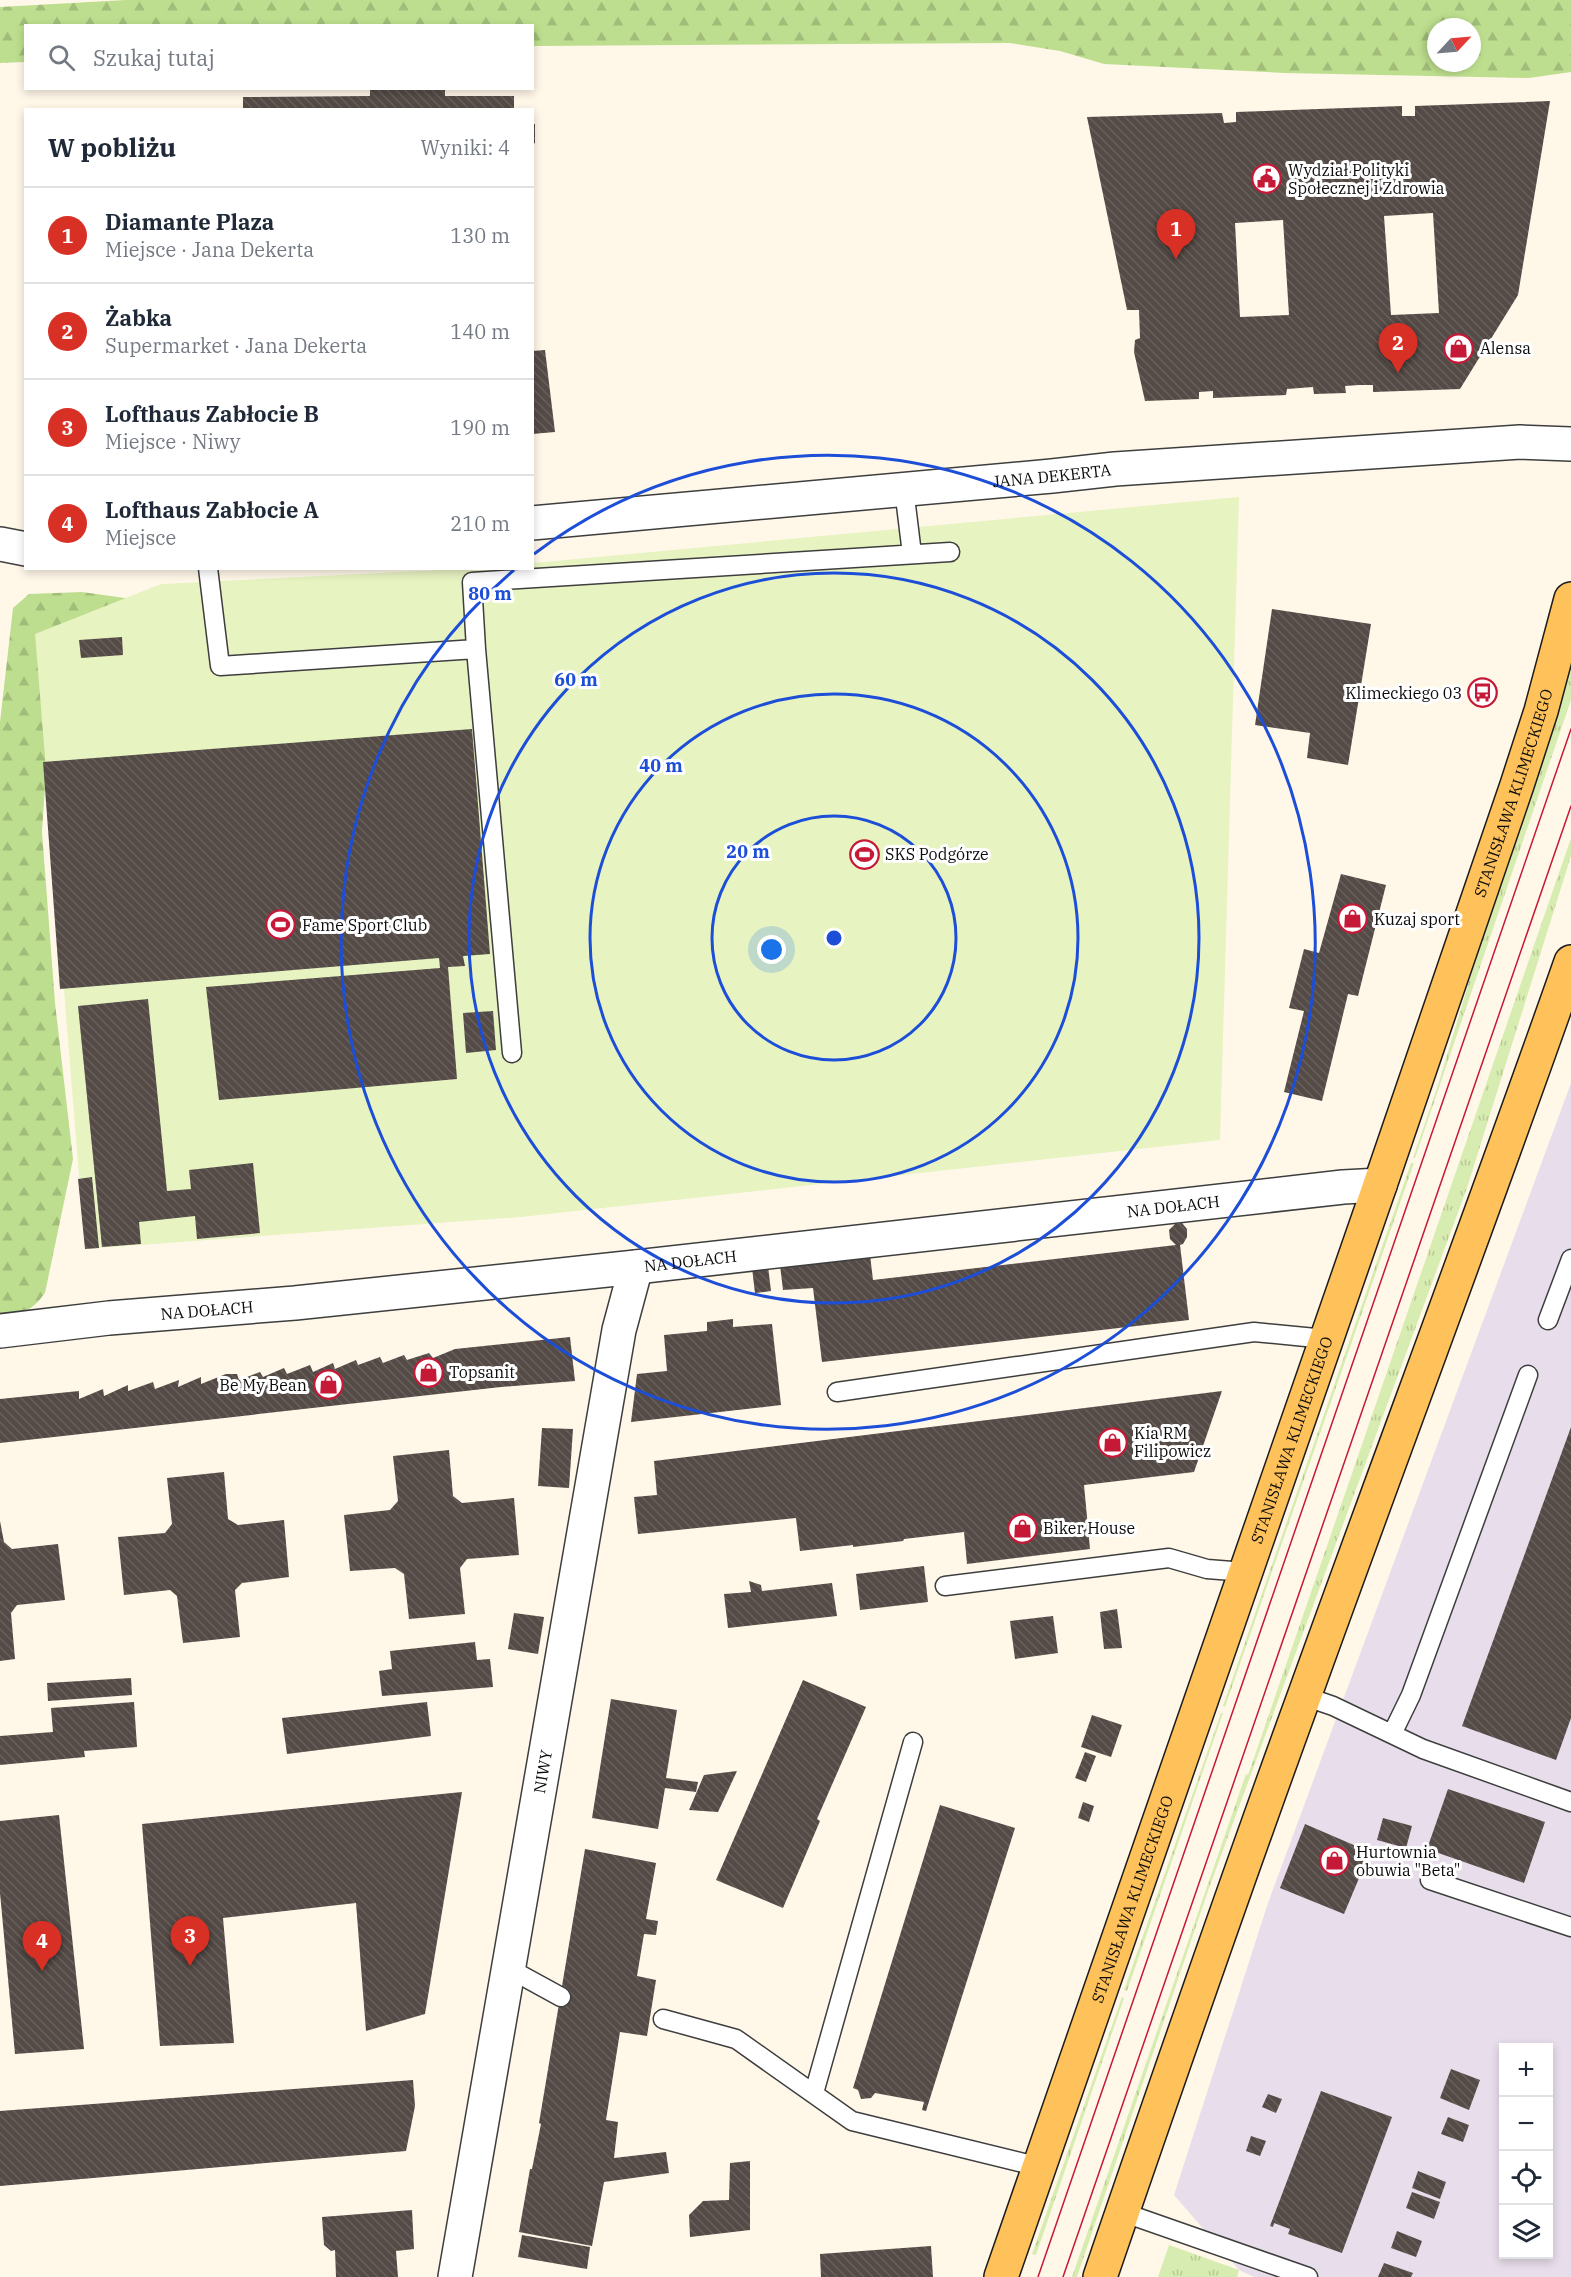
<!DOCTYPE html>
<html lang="pl">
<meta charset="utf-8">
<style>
:root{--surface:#fff;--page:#f2f2f3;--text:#1f2937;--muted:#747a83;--line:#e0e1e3;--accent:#d93025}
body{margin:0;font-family:"IBM Plex Serif",serif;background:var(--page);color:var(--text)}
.controls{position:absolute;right:18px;bottom:18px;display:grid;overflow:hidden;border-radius:0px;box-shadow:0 3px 9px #0003}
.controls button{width:54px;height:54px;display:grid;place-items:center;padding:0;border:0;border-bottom:2px solid var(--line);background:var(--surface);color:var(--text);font:30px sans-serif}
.compass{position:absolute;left:1427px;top:18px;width:54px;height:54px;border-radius:50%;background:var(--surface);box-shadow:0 3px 9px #0003;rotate:64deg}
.you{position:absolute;left:772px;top:950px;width:21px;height:21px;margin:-15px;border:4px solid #fff;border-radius:50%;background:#1a73e8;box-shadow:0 0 0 9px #1a73e833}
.badge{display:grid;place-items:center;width:39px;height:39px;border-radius:50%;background:var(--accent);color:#fff;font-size:20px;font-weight:700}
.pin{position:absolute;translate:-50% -50px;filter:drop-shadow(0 2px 3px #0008)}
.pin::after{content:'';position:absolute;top:32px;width:21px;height:18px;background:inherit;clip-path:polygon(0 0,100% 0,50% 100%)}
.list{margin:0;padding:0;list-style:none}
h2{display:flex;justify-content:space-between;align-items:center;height:78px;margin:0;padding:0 24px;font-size:26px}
h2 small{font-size:20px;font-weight:400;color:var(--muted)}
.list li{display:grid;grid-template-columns:39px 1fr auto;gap:18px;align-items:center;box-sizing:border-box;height:96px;padding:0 24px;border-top:2px solid var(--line)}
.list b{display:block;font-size:22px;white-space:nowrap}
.list p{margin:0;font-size:20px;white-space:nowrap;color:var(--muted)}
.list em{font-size:20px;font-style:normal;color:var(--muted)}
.icon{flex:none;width:33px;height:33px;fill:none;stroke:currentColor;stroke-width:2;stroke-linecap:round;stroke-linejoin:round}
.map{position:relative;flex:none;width:1571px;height:2277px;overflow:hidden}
.search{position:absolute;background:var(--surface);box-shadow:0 3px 9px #0003;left:24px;top:24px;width:510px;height:66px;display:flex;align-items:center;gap:15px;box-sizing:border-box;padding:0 21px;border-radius:0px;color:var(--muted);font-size:22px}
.panel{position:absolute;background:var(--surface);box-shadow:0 3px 9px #0003;left:24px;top:108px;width:510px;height:462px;border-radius:0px}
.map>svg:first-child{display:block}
</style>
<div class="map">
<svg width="1571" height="2277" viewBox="0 0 1571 2277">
<defs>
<pattern id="grass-tufts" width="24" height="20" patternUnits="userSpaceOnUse" patternTransform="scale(1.5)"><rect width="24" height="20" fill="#d7ecb0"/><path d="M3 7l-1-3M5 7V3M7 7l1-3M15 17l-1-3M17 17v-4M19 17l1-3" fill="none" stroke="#b7c996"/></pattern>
<pattern id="forest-firs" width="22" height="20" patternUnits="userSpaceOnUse" patternTransform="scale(1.5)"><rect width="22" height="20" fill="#bdde8e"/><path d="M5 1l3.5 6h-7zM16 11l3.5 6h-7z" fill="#a1bd79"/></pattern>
<pattern id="building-back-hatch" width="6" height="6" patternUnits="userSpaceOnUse" patternTransform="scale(1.5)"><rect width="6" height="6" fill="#544a46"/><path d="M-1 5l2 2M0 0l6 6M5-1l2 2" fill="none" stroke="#68605c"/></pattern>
</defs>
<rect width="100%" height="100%" fill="#fff8e9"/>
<!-- industrial -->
<path fill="#e8deeb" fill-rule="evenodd" d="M1571,1083V2277H1254L1239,2270L1174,2195L1268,1903ZM1504,2048H1548V2254H1504Z"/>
<!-- grass -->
<path fill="url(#grass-tufts)" d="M1571,653V700L1415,1158H1413L1438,1085L1521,809Z
M1571,838V856L1467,1188L1208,1891L1077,2277H1072L1246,1774L1248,1775Z
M1411,1163H1414L1225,1707L1223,1706Z
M1221,1713H1223L1127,1991L1124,1990Z
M1122,1997L1124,1998L1036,2255L1032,2254Z
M1169,2245L1239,2270L1237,2277H1158Z"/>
<!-- forest -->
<path fill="url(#forest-firs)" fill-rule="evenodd" d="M126,0H1571V72L1529,78L1285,73L1104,64L1060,51L1010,43L533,46L532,26H26L25,62L0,63V7ZM1436,27H1472V63H1436Z
M82,592L139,600L48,742L42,832L55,1003L73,1159L45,1293C31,1312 23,1314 0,1316V722L13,608L29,594Z"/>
<!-- pitch -->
<path fill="#e8f3c2" d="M1239,497L1220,1140L521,1217L85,1249L35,634L161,584L461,569L532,568L533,563Z"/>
<!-- building -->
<path fill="url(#building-back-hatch)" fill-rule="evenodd" d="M370,88H445V96H514V110H243V97L370,96Z
M1550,101L1518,295L1460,389L1373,392V385H1359L1345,386L1346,393L1314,394L1313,387L1287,389L1286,395L1213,398V391L1199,392V399L1145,401L1134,352L1135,340L1140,338L1139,310H1127L1087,117L1222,113L1224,123L1236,122V112L1402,106V116H1415V106ZM1433,213L1439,313L1391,315L1384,216ZM1283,220L1289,315L1240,317L1235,223Z
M532,124H535V143L532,145Z
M545,350L555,432L532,434V351Z
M1272,609L1371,624L1348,765L1307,758L1310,733L1255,725Z
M122,637L123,655L81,658L79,640Z
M472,729L490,954L463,956L465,966L448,967L457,1079L219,1100L206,987L440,968L439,958L60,989L43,762Z
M1341,874L1386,885L1358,996L1348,994L1322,1101L1284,1092L1304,1011L1289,1008L1304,949L1319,953Z
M148,999L167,1191L191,1189L189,1170L253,1163L260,1233L197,1239L195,1216L139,1222L141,1244L102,1247L78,1006Z
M493,1011L496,1050L466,1053L463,1013Z
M92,1177L99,1248L85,1249L78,1179Z
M1182,1223L1187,1229V1237L1183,1244L1180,1245L1189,1320L822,1362L813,1288L783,1290L780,1265L870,1255L873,1280L1176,1245L1170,1239L1169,1230L1175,1224Z
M768,1266L771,1291L755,1293L752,1268Z
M733,1319V1327L772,1324L781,1405L631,1422L637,1374L667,1371L664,1335L707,1331V1322Z
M570,1337L575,1381L501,1387L0,1443V1399L79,1391V1399L103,1389L104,1396L128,1385V1391L153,1382L155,1389L179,1380L178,1387L201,1377V1384L226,1374H237L239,1380L260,1372L263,1377L284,1368L287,1374L310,1365L313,1372L333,1363L335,1369L356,1360L358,1365L380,1357L383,1363L404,1355L407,1360L429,1353L433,1358L455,1349Z
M1222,1391L1194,1472L1084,1485L1090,1549L967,1564L964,1532L904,1539L903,1541L853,1547V1545L800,1551L796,1518L638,1534L634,1497L657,1495L654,1461Z
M1571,1427V1718L1556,1760L1462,1726Z
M542,1428L573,1429L569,1488L538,1486Z
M449,1450L453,1496L462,1503L514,1498L519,1555L467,1559L460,1568L465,1614L409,1619L404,1574L395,1568L350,1571L344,1515L390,1510L398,1501L393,1456Z
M224,1472L228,1519L238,1525L284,1520L289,1577L242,1583L235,1590L240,1637L183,1643L177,1596L170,1590L124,1595L118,1537L165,1533L172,1524L167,1478Z
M0,1521L4,1542L12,1549L58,1544L65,1600L17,1605L11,1613L15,1659L0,1661Z
M924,1566L928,1602L860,1610L856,1574Z
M749,1581L761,1585L762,1591L832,1583L837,1616L728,1628L724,1594L751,1592Z
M1117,1609L1122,1648L1104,1649L1100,1612Z
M514,1613L544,1617L538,1654L508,1649Z
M1053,1616L1058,1653L1015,1659L1010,1621Z
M475,1642L477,1660L490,1659L493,1687L382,1696L379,1671L392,1669L390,1651Z
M131,1678L132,1695L48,1701L47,1683Z
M803,1680L866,1707L817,1819L820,1821L783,1908L716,1880Z
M611,1699L677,1710L666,1778L698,1782L696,1792L665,1788L658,1829L592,1818Z
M134,1702L137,1747L84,1751L85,1757L0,1765V1736L53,1732L51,1708Z
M427,1702L431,1736L287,1754L282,1718Z
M1092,1715L1122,1725L1111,1757L1081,1747Z
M1085,1752L1096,1756L1086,1782L1075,1778Z
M737,1771L718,1812L689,1810L704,1775Z
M1448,1789L1545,1822L1524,1883L1427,1849Z
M462,1792L425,2014L366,2031L356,1903L223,1918L234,2043L160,2046L142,1824Z
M1083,1802L1094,1806L1089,1822L1078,1818Z
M940,1805L1015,1828L926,2111L922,2110L924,2102L875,2093L871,2098L861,2099L858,2090L853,2088Z
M59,1815L84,2049L15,2054L0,1893V1821Z
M1383,1818L1412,1826L1406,1848L1377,1840Z
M1305,1824L1370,1852L1344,1914L1280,1888Z
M585,1849L656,1863L646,1919L658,1921L656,1935L644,1934L637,1976L656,1980L647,2036L620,2032L606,2120L618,2122L614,2158L666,2152L669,2173L604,2182L592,2246L519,2232L530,2169H532L541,2124L539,2123Z
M1451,2069L1480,2080L1469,2110L1440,2098Z
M413,2080L415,2106L406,2151L0,2186V2111Z
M1321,2091L1392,2117L1342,2253L1288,2234L1290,2229L1274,2223L1273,2227L1270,2226Z
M1268,2094L1282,2099L1276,2113L1262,2107Z
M1448,2117L1469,2125L1463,2142L1441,2134Z
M1251,2136L1266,2141L1260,2156L1246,2151Z
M750,2161V2230L690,2237L689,2215L703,2201L729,2200L730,2163Z
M1418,2171L1446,2182L1440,2199L1412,2188Z
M1412,2192L1440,2202L1434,2219L1406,2208Z
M412,2210L414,2249L396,2251L398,2277H336L335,2250L331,2251L324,2245L322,2217Z
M1397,2231L1422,2241L1416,2257L1391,2248Z
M522,2235L590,2247L587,2269L518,2257Z
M931,2246L933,2277H821L820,2254Z
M1384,2263L1413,2273L1411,2277H1378Z"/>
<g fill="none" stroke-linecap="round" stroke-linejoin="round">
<defs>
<path id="service" d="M904,489L912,554
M208,568L220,666L476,649L512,1053
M476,649L472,582L950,552
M1548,1320L1571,1259
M837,1392L1254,1332L1326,1339
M945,1586L1169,1558L1207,1569L1245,1572
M1304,1696L1333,1706L1423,1749L1571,1802
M1392,1734L1411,1695L1528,1375
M1430,1880L1571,1927
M508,1968L561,1997
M663,2019L736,2039L852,2121L1040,2167
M814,2093L913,1742
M1122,2212L1308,2277"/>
<g id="minor">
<path id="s1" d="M532,523L1052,476L1115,469L1520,442L1571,444"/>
<path d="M0,544L26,549"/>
<path id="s2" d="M0,1331L109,1318L295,1303L636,1267L1343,1187L1380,1185"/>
<path id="s3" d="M455,2277L619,1330L636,1267"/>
</g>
<g id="primary">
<path id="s4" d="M1001,2277L1380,1185L1517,785L1541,711L1571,599"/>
<path d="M1100,2277C1167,2082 1234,1888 1305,1694C1393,1450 1485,1207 1571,962"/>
</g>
</defs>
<!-- service casing -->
<use href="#service" stroke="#3e3e3e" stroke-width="21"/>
<!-- minor casing -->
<use href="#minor" stroke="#3e3e3e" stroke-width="36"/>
<!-- primary casing -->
<use href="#primary" stroke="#1c1c1c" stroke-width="36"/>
<!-- service -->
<use href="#service" stroke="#fff" stroke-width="18"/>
<!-- minor -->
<use href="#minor" stroke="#fff" stroke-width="33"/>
<!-- primary -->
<use href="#primary" stroke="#ffc159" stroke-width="33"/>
<!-- tram -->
<path stroke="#c61837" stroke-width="1.5" d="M1038,2277L1571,729
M1063,2277L1571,806"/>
</g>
<!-- distance rings -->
<g fill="none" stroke="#1d4ed8" stroke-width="3">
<circle cx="834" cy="938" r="122"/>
<circle cx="834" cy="938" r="244"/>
<circle cx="834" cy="938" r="365"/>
<path d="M534 554A487 487 0 1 1 514 570"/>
</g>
<!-- icons -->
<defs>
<symbol id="civic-ring" viewBox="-11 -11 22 22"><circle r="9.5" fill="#fff" stroke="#c61837" stroke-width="1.5"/><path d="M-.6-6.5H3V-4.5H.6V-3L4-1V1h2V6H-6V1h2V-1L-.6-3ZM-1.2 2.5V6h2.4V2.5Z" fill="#c61837"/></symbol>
<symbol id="shop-ring" viewBox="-11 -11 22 22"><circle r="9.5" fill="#fff" stroke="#c61837" stroke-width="1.5"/><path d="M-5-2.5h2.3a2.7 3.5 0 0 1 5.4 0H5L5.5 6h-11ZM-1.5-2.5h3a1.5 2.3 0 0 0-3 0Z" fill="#c61837"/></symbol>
<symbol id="bus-ring" viewBox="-11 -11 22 22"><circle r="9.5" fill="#fff" stroke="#c61837" stroke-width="1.5"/><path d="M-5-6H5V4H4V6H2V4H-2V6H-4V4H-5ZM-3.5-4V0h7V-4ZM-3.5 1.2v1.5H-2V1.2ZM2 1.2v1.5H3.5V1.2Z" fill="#c61837"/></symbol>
<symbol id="stadium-ring" viewBox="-11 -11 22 22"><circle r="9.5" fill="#fff" stroke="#c61837" stroke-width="1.5"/><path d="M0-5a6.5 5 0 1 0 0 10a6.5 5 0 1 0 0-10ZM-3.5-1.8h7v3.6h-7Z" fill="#c61837"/></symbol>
</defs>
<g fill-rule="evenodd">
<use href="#civic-ring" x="1250" y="162" width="33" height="33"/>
<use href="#shop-ring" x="1442" y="332" width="33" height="33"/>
<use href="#bus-ring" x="1466" y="676" width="33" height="33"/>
<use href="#stadium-ring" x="848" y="838" width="33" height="33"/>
<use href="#shop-ring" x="1336" y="902" width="33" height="33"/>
<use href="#stadium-ring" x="264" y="908" width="33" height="33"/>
<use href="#shop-ring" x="412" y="1356" width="33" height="33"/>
<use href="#shop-ring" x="312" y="1368" width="33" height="33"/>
<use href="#shop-ring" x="1096" y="1426" width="33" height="33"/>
<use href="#shop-ring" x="1006" y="1512" width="33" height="33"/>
<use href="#shop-ring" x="1318" y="1844" width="33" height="33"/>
</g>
<g text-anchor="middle" stroke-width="6" stroke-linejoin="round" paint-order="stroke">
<!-- poi labels -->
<g font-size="16" fill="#0b0b0b" stroke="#fff" text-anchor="start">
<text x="1288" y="176">Wydział Polityki<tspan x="1288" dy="18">Społecznej i Zdrowia</tspan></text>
<text x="1480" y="354">Alensa</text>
<text x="1462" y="699" text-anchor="end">Klimeckiego 03</text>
<text x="885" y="860">SKS Podgórze</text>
<text x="1374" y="925">Kuzaj sport</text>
<text x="302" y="931">Fame Sport Club</text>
<text x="449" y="1378">Topsanit</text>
<text x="307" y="1391" text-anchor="end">Be My Bean</text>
<text x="1134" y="1439">Kia RM<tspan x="1134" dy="18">Filipowicz</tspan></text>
<text x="1043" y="1534">Biker House</text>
<text x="1356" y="1858">Hurtownia<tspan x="1356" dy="18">obuwia "Beta"</tspan></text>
</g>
<!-- street labels -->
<g font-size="16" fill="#0b0b0b" stroke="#fff">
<text dy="6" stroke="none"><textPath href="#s1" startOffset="522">JANA DEKERTA</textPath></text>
<text dy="6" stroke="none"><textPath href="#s4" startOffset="1570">STANISŁAWA KLIMECKIEGO</textPath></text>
<text dy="6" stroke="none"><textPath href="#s2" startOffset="1180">NA DOŁACH</textPath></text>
<text dy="6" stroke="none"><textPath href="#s2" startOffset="694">NA DOŁACH</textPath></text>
<text dy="6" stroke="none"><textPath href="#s2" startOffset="208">NA DOŁACH</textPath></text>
<text dy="6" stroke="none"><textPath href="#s4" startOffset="886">STANISŁAWA KLIMECKIEGO</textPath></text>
<text dy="6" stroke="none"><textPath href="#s3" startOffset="513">NIWY</textPath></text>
<text dy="6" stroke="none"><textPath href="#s4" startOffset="400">STANISŁAWA KLIMECKIEGO</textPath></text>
</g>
</g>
<circle cx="834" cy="938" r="9" fill="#1d4ed8" stroke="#fff" stroke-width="3"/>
<g font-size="18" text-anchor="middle" font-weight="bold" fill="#1d4ed8" stroke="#fff" stroke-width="6" stroke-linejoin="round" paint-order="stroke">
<text x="490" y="600">80 m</text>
<text x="576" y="686">60 m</text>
<text x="661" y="772">40 m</text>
<text x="748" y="858">20 m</text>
</g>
</svg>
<div class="controls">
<button>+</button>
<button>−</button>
<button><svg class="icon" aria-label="locate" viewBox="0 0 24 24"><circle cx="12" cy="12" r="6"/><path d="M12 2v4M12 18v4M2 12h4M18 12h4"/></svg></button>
<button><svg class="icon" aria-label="layers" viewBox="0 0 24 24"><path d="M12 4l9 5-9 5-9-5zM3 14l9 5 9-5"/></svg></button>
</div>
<svg class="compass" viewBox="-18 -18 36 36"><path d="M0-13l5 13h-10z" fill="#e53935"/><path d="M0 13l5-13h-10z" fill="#747a83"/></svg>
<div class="you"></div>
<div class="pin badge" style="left:1176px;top:259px">1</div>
<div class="pin badge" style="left:1398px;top:373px">2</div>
<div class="pin badge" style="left:190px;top:1966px">3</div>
<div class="pin badge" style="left:42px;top:1971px">4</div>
<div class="search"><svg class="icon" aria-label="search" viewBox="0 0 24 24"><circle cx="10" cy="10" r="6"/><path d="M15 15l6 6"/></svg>Szukaj tutaj</div>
<section class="panel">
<h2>W pobliżu<small>Wyniki: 4</small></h2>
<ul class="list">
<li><span class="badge">1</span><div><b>Diamante Plaza</b><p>Miejsce · Jana Dekerta</p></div><em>130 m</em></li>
<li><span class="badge">2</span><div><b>Żabka</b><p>Supermarket · Jana Dekerta</p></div><em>140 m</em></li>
<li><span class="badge">3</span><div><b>Lofthaus Zabłocie B</b><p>Miejsce · Niwy</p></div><em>190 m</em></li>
<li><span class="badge">4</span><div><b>Lofthaus Zabłocie A</b><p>Miejsce</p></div><em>210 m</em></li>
</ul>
</section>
</div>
